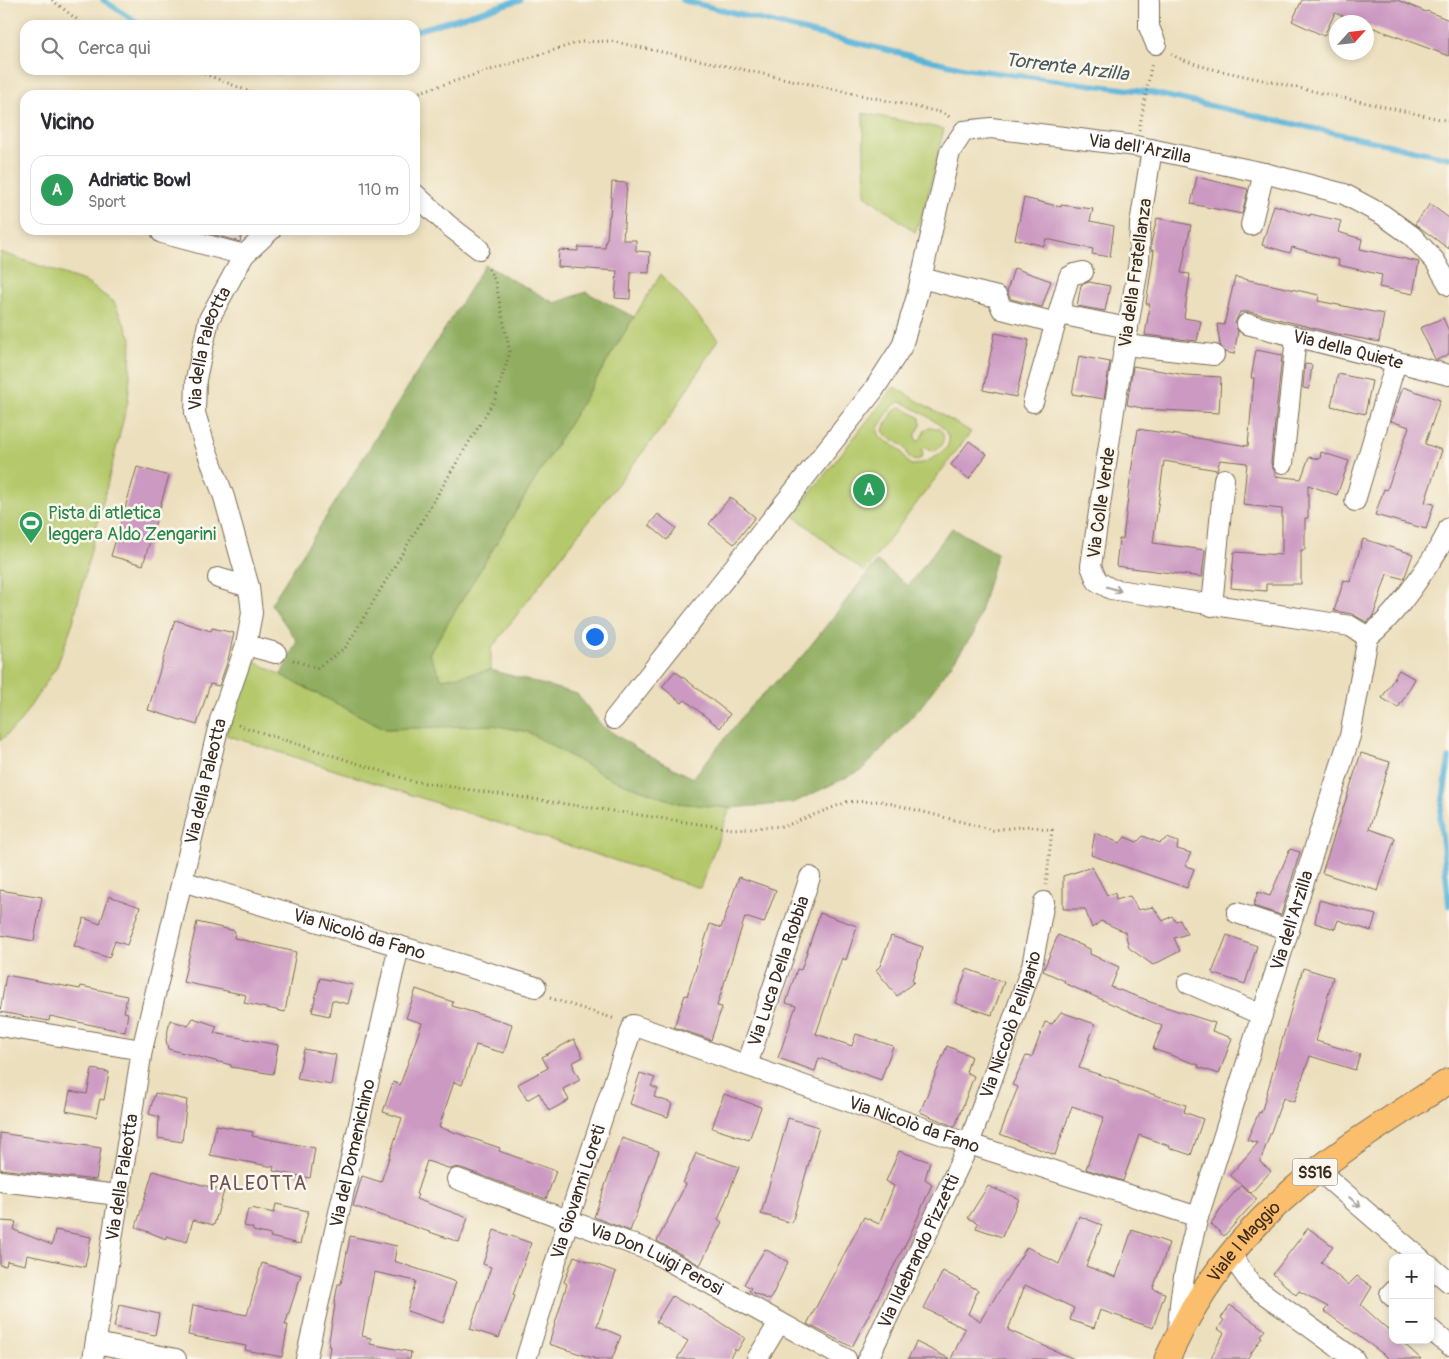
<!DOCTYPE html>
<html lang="it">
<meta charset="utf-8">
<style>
:root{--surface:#fff;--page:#f7f7f7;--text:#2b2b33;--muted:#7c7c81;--line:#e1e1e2;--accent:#d1495b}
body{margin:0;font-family:Pangolin,sans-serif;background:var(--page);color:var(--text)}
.controls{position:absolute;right:15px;bottom:15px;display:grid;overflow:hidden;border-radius:10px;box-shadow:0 2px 8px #0003}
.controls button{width:45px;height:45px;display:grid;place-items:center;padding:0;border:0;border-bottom:1px solid var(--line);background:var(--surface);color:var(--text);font:25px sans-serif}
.compass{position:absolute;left:1329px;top:15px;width:45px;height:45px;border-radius:50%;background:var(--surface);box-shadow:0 2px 8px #0003;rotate:63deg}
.you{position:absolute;left:594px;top:636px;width:18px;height:18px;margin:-12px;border:4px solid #fff;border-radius:50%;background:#1a73e8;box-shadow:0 0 0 8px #1a73e833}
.badge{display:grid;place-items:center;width:32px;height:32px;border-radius:50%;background:var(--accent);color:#fff;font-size:16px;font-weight:700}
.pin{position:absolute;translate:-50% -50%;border:2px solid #fff;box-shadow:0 1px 5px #0006}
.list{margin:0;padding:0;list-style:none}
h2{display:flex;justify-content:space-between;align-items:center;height:65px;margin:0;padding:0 20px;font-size:21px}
h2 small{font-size:16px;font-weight:400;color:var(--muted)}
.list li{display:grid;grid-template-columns:32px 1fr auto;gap:15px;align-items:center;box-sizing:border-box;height:70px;margin:0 10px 10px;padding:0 10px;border:1px solid var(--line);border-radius:15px}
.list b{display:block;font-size:19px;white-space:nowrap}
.list p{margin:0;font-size:16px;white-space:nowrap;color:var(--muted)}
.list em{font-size:16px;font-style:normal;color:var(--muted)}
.icon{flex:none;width:28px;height:28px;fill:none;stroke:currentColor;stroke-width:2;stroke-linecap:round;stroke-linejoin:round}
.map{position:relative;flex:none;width:1449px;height:1359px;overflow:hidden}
.search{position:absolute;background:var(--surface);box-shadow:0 2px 8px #0003;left:20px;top:20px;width:400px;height:55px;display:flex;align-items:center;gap:12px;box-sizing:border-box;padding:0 18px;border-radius:15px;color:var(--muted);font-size:19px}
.panel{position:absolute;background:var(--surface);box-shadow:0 2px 8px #0003;left:20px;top:90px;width:400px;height:145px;border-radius:15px}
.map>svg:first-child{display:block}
</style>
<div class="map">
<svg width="1449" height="1359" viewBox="0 0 1449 1359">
<rect width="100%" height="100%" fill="#fbf7ec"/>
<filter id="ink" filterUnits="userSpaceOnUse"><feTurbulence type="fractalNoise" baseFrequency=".02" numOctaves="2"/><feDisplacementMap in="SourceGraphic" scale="10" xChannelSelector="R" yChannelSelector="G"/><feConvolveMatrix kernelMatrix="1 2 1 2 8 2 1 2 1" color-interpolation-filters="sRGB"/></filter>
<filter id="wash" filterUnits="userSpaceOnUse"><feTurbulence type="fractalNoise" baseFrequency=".0096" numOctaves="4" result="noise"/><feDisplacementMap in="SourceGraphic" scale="20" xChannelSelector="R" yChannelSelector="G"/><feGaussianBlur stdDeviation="1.12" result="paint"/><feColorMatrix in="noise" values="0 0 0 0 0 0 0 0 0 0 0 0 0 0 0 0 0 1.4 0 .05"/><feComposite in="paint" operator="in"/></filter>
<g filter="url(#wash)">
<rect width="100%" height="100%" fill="#ecdfbd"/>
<!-- green -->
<path fill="#b5c96c" stroke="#787a45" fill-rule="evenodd" d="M863,113L944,129L926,203L915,232L865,195Z
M0,252L84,281L114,302L131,338L130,376L128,401L73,622L57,666L19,723L0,741Z
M661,274L718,339L668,420L586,524L491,649V670L442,680L429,654L634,317Z
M894,387L971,432L864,572L793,515ZM900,402L904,403C917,411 968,433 941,453C934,458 922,465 912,465C904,462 905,455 900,450C892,442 877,441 878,428L892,406Z
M900,407L903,408L920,418L921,425L915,436L916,440L918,441L920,440L925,430C942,420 952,443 934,451L924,447L922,449L923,455C920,459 918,462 913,460C907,458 908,451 904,447C898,440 885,439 883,429L894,411Z
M250,659L386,729L493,725L528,732L609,778L678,803L730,808L700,888L226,735Z"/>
<!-- forest -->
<path fill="#90ad60" stroke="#666c3f" d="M485,265L555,303L586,292L634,317L429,654L442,679L491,670L577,694L602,726L644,753L693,778L750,707L804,654L877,561L908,586L952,528L997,553L974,633L920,708L862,770L793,803L730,808L678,803L609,778L528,732L493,725L386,729L281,675L297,641L271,604Z"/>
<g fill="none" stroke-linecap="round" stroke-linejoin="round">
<!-- stream -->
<path stroke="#5bb4d9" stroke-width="5.5" d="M103,0L141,25
M682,0L818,34L968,69L1148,92L1449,158
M415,31L520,0
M271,70L278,72L284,70
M1449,758L1440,818L1449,906"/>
</g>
<g id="blocks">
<!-- building -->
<path fill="#cc99c2" d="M1302,0H1397L1426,12L1427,11L1449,20V56L1366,25V22H1360L1335,13L1324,36L1292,21Z
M1197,177L1248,189L1242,214L1191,204Z
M612,182L627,183L623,240H636V251L650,252L649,273L631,272L630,299L615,298L617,271L558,267L559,250L578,251V247L605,248L606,239H607L609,216H610Z
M1024,198L1061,207V205L1093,209L1090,221L1114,226L1110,257L1092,254L1093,249L1046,239L1044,246L1015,239Z
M1430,204L1449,218V249L1415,224Z
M1274,205L1310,216V214L1341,221L1338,232L1362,239L1360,249L1419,262L1413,294L1379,287L1382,275L1338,265L1339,260L1292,247L1290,253L1262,245Z
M1157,218L1191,225L1181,273L1190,274L1184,318L1201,321L1197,341L1145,335L1150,304H1146L1154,251L1151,250V243Z
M197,230H243L240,242Z
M1014,268L1051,281L1042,307L1011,299L1007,291Z
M1235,277L1319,295L1318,301L1384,314L1379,342L1333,333L1250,312H1240L1235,322L1236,327L1238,331L1234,354L1225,352L1220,345L1217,324L1224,325Z
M1089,282L1110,286L1105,311L1077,306L1081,285Z
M1443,318L1449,331V354L1437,360L1435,359L1420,328Z
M995,333L1029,340L1016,397L983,390Z
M1256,350L1282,355L1271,462L1272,467L1275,472V476L1301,479L1309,457L1320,459L1321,452L1349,461L1337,495L1308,485V518H1305V550H1301V584H1266V591L1231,588L1234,552L1282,555V509L1243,505L1247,463L1220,460L1217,470L1164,461L1153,543L1205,550L1202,577L1116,566L1119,539H1123L1131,472L1138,429L1248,446L1254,378H1251Z
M1079,356L1110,362L1104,399L1072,394Z
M1305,364L1312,365L1309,389L1303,388Z
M1133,366L1185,375L1221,377L1219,413L1142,409V408L1127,405Z
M1338,374L1372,381L1365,414L1331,406Z
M1403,387L1440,400L1425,444L1442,450L1425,502L1434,504L1426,529L1375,515L1384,489L1387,490L1409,427L1391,421Z
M969,441L987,454L969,479L951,465Z
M137,467L169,476L143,565L111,556Z
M730,497L755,517L734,544L709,524Z
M658,514L676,528L667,540L649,525Z
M1363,539L1413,554L1404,579L1387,574L1373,617L1367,622L1352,614L1334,611L1344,580L1350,582Z
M175,620L211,631L212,628L234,633L228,660L219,686L210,684L197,725L148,710Z
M1399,670L1415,679L1398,708L1382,698Z
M675,671L730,714L720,728L685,700L682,703L662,687Z
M1361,753L1390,762L1369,829L1395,838L1378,891L1322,873Z
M1095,833L1120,843L1125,837L1137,842L1143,836L1160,843L1167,838L1178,842L1177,849L1191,853L1185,865L1194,869L1187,888L1091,855Z
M1290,849L1300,852L1281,915L1253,906L1258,892L1270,896Z
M1092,867L1107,895L1115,893L1116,900L1130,896L1138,910L1153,907L1163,921L1172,916L1175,921L1180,920L1187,934L1174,938L1180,951L1153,965L1129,948L1125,932L1101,921L1092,928L1085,909H1063V876Z
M739,877L776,890L764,923L745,917L717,1006L722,1007L711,1040L674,1027L685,995L687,996L710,924L721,928Z
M0,890L42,897L34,941L0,935Z
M109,896L140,907L127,945L115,941L109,958L74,946L84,918L100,924Z
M1319,900L1376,915L1371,931L1338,920L1335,929L1315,923Z
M820,913L857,926L846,960L842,958L816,1034L852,1046L856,1034L893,1046L881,1080L819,1058L815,1071L778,1058L796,1006L786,1003L797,969L801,970Z
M197,922L235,931L234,938L296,952L285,1012L244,1003L246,995L183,982Z
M1058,935L1090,949V954L1119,967L1111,987L1147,1000V1001L1215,1023L1212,1031L1232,1038L1219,1074L1198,1067L1199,1065L1153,1049L1162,1026L1064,983L1065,981L1043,971Z
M1227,935L1257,946L1245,984L1212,973Z
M891,936L923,947L912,980L914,982L897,996L876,970L880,966Z
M1303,968L1333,977L1316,1041L1360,1054L1355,1070L1310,1056L1294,1102L1283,1098L1260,1162L1271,1171L1251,1193L1230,1175L1258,1143L1247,1140L1259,1112L1261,1113Z
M967,969L1004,982L992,1015L955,1003Z
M6,975L80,989L81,986L127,996L124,1012L128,1013L125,1032L50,1016L49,1021L0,1012Z
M320,978L353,985L348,1004L332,1000L329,1016L312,1012Z
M416,989L453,1002L452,1006L512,1024L504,1053L476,1045L462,1085L454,1082L439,1127L500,1148L499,1151L556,1171L546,1199L461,1168L456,1167L451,1169L427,1161L416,1194L418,1195L416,1199L468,1218L459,1242L353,1206L362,1176L381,1182L402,1118L383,1112L393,1082L400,1085L422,1023L406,1018Z
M1061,1012L1095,1024L1079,1068L1119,1081L1118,1083L1186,1105L1184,1112L1203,1119L1191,1155L1170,1148V1146L1139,1135L1123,1181L1086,1169L1104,1117L1072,1106L1055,1155L1000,1134L1018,1087L1012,1085L1026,1056L1032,1057L1045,1022L1052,1024Z
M193,1018L217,1026L214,1033L278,1045L273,1074L231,1067V1065L168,1049L166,1040L170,1020L188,1026Z
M574,1039L583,1057L572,1063L574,1067H573L580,1080L563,1089L569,1100L549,1111L539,1093L527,1100L518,1084L548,1068L542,1057Z
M947,1046L971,1056L966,1072L974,1076L955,1127L920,1112Z
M304,1049L336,1055L331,1085L297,1079Z
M92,1069L109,1072L104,1100L100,1099L96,1117L66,1111L70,1091L87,1094Z
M640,1073L655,1078L651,1086L658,1089L654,1097L672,1103L668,1117L630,1104Z
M155,1093L187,1100L182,1142L158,1138L159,1117L149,1114Z
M724,1094L761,1107L749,1140L712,1128Z
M788,1118L819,1127L792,1223L761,1214Z
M216,1125L253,1132L252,1136L315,1148L310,1178L273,1171L274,1167L210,1155Z
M0,1133L101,1148L96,1180L0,1169Z
M622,1138L659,1151L630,1231L594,1217Z
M899,1151L930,1162L925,1179L932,1184L910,1235L852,1347L807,1324L864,1217L879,1224L894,1186L886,1181Z
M696,1153L739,1167L718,1220L722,1222L700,1265L657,1241L686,1184L683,1183Z
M153,1171L224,1191L214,1225L193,1220L187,1242L166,1236V1239L136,1227Z
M1241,1185L1257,1199L1224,1236L1211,1224L1221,1208Z
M988,1186L1019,1199L1002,1237L976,1228L978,1223L968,1218Z
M276,1204L308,1211L300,1244L270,1237L271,1235L253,1231V1228L244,1226L248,1209L251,1210V1208L274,1213Z
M1079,1216L1102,1225L1086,1266L1116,1277L1132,1230L1169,1243L1153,1289L1165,1293L1153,1328L1100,1310L1094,1328L1070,1320L1074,1308L1025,1285L1008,1330L1074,1359H951L965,1329L924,1308L943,1271L978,1290L968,1314L980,1321L1027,1247L1059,1264Z
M0,1221L16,1222L14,1230L52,1245L55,1230L91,1237L85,1267L27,1255L25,1265L7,1261L6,1266L0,1265Z
M1308,1228L1333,1246L1321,1262L1348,1285L1357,1276L1372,1287L1361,1305L1393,1334V1340H1400L1421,1359H1390L1324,1311L1328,1307L1299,1291L1296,1295L1273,1274Z
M494,1230L531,1243L513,1295L515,1296L499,1338L470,1329L491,1267L483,1264Z
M350,1236L397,1246L394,1261L456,1282L443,1323L407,1311L416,1281L374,1272L362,1336L371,1338L370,1344L411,1352L410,1359H328L330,1346H328L335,1305H334L338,1284H341Z
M765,1249L788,1262L770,1300L749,1291L751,1288L744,1284Z
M574,1256L616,1272L597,1326L621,1336L612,1359H596L549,1344L567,1284L564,1282Z
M262,1263L301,1275L285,1325H288L282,1357L245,1350L246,1346L188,1335L193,1305L247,1315Z
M672,1296L688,1305L689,1303L745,1338L737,1351L735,1349L729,1359H677L688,1341L656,1322Z
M119,1305L159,1314L155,1335L114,1327Z
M1230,1305L1265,1330L1260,1336L1262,1337L1247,1359H1210L1224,1333L1218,1329L1224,1320L1221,1318Z
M916,1342L950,1359H908Z"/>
</g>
</g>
<g filter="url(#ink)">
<use href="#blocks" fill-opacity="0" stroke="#796956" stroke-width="1"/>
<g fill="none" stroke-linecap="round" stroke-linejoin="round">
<defs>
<g id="minor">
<path d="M1149,0V27L1156,44"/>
<path d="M1152,149L1140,224L1139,262L1116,397L1091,566L1097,581L1111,589L1350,626L1368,637"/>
<path d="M415,194L448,225L479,249"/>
<path d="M1251,225L1264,173"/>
<path d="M162,233L244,255"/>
<path d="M921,278L997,297L1002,309L1056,323"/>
<path d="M1059,314L1128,328"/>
<path id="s1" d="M1247,324L1449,375"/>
<path d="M1125,345L1214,355"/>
<path d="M1033,402L1069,277L1074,274L1083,272"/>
<path d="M1283,463L1296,337"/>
<path d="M1355,501L1396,362"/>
<path d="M218,578L249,587"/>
<path d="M1212,606L1224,479"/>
<path d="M246,645L276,653"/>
<path id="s2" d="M614,719L873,391L902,346L917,296L950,152L964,131L991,128L1136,146L1264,173L1344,194L1383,215L1412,236L1435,261L1449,285"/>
<path id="s3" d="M182,881L536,987"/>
<path d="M1237,913L1289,930"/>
<path d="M1188,983L1262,1015"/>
<path d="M0,1026L142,1050"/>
<path id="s4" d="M747,1065L810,877"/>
<path d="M1318,1170L1420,1258"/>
<path id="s5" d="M457,1179L651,1251L846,1359"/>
<path d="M0,1181L118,1195"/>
<path d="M1232,1252L1240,1268L1252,1285L1354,1359"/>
<path d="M1430,1266L1449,1282"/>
<path d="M1393,1291L1390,1294L1393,1297"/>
<path d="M1430,1329L1449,1345"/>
<path id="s6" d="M1178,1335C1179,1291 1187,1259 1198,1217L1350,736L1368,637C1393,617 1412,589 1430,562C1437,551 1445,540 1449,528"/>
<path d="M96,1343L176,1359"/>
<path id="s7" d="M93,1359L142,1050L220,720L246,645L252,613L249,587L224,497L205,446L195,413L196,379L209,319L244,255L271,230"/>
<path id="s8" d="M306,1359L399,946"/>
<path id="s9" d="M526,1359L568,1221L633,1025L969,1144L1198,1217"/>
<path d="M757,1359L779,1323"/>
<path id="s10" d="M868,1359L969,1144L1032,966L1044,902"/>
</g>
<g id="major">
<path id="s11" d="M1167,1359C1194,1299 1233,1244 1282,1200C1332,1154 1392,1118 1449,1081"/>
</g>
</defs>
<!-- minor casing -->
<use href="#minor" stroke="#796956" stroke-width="22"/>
<!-- major casing -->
<use href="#major" stroke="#796956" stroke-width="27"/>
<!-- path -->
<path stroke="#796956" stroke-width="3" stroke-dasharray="1 4" stroke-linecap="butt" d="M52,0L84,25
M1171,54L1178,58L1208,68L1449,121
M195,70L258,95
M410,95L580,42L611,41L944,113L951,118
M1139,130L1152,62
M293,660L317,668L346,647L495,399L510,352L495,281L487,266
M238,725L412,781L733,829L785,826L847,802L881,801L993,830L1029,826L1052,830L1046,885
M550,998L615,1019"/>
<!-- minor -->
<use href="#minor" stroke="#fff" stroke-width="20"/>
<!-- major -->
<use href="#major" stroke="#fabe6d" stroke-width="25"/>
</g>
<!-- one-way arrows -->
<defs><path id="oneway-shaft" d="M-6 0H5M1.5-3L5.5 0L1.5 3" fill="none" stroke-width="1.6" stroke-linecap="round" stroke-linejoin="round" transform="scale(1.25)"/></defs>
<g stroke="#a79f9a">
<use href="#oneway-shaft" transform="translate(1114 589) rotate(17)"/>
<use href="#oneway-shaft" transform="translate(1355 1202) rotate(40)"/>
</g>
</g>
<!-- icons -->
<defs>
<symbol id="stadium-pin" viewBox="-11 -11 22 30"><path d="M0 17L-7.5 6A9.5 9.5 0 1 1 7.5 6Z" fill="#2e9e5b" stroke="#fbf7ec"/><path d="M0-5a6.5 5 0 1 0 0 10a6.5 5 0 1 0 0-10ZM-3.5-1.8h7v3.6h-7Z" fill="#fff"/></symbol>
</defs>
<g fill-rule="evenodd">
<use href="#stadium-pin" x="17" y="509" width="28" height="38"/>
</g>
<g text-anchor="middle" stroke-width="5" stroke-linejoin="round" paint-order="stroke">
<!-- shield labels -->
<rect fill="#fbf7ec" stroke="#75685c" stroke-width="1" x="1292.5" y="1158.5" width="45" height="27" rx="4"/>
<g font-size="16" font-weight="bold" fill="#3b2a1e">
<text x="1315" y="1178">SS16</text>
</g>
<!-- street labels -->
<g font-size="18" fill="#3b2a1e" stroke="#fbf7ec">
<text dy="6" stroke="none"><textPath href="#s2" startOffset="874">Via dell'Arzilla</textPath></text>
<text transform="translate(1135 273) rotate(-82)" y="6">Via della Fratellanza</text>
<text dy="6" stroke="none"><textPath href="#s7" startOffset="1039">Via della Paleotta</textPath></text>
<text dy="6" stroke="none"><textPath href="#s1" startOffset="104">Via della Quiete</textPath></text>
<text transform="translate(1101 503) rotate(-82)" y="6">Via Colle Verde</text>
<text dy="6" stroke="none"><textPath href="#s7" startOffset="589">Via della Paleotta</textPath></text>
<text dy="6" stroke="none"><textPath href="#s6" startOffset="431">Via dell'Arzilla</textPath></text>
<text dy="6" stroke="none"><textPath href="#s3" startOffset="185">Via Nicolò da Fano</textPath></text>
<text dy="6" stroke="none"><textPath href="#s4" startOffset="99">Via Luca Della Robbia</textPath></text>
<text dy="6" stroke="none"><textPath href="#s10" startOffset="364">Via Niccolò Pellipario</textPath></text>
<text dy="6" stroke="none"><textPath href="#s9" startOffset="649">Via Nicolò da Fano</textPath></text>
<text dy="6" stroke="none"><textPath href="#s8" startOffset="211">Via del Domenichino</textPath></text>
<text dy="6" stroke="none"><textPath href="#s7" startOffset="184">Via della Paleotta</textPath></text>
<text dy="6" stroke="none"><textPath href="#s9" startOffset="175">Via Giovanni Loreti</textPath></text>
<text dy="6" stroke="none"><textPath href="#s11" startOffset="141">Viale I Maggio</textPath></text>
<text dy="6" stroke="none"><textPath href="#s10" startOffset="119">Via Ildebrando Pizzetti</textPath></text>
<text dy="6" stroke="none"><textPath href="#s5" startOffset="215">Via Don Luigi Perosi</textPath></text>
</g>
<!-- leisure labels -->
<g font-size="18" fill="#27864d" stroke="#fbf7ec" text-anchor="start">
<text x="48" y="519">Pista di atletica<tspan x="48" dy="21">leggera Aldo Zengarini</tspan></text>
</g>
<!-- water labels -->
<g font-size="19" font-style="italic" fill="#465a5f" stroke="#fbf7ec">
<text transform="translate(1067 66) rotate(7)" y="7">Torrente Arzilla</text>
</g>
<!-- quarter labels -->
<g font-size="20" letter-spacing="1" fill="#6e5157" stroke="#fbf7ec">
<text x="258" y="1190">PALEOTTA</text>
</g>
</g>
</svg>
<div class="controls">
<button>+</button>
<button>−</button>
</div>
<svg class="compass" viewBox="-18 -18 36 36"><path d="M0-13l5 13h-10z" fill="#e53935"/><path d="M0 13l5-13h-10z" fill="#7c7c81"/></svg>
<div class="you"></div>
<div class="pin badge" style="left:869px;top:490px;background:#2e9e5b">A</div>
<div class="search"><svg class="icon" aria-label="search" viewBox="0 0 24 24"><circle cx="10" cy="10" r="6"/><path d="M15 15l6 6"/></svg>Cerca qui</div>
<section class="panel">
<h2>Vicino<small></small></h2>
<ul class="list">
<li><span class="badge" style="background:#2e9e5b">A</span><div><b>Adriatic Bowl</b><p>Sport</p></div><em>110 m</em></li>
</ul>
</section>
</div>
